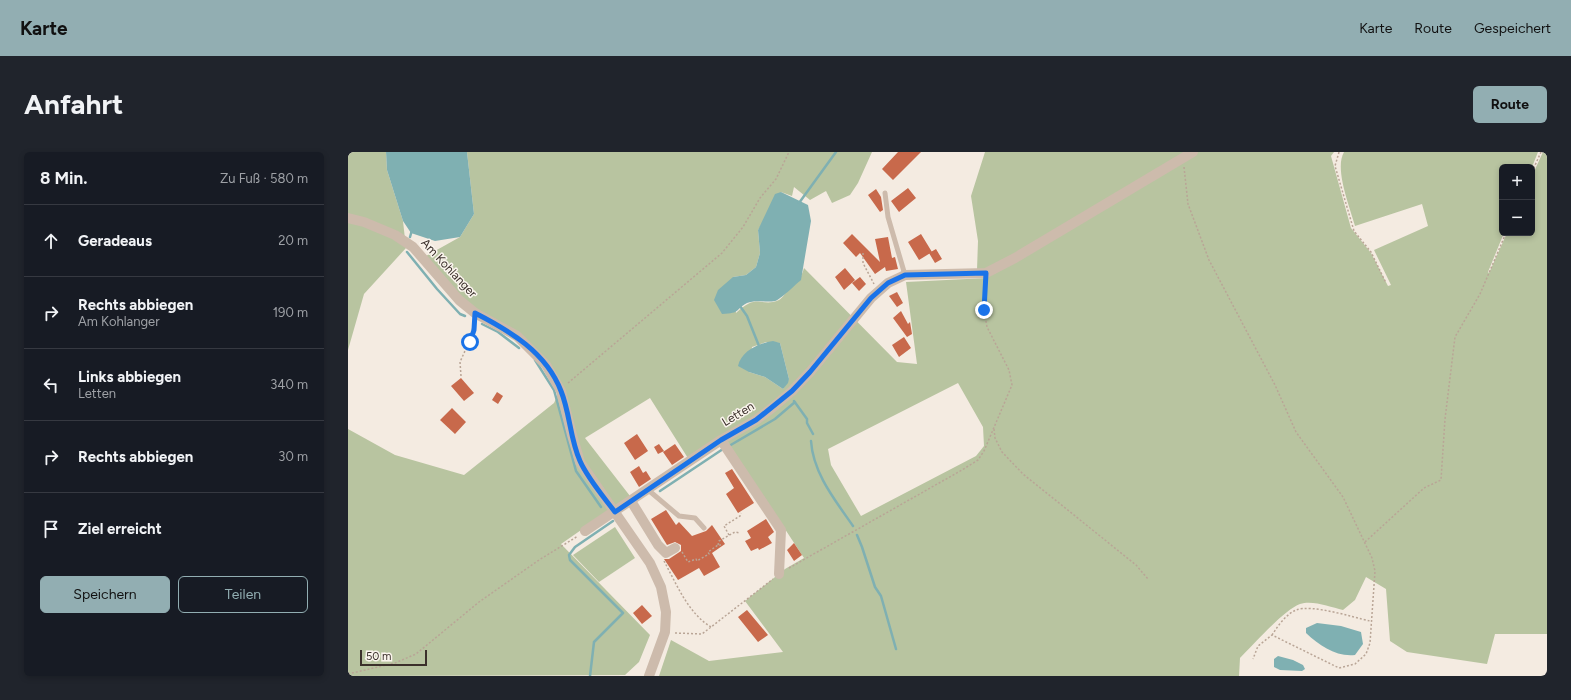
<!DOCTYPE html>
<html lang="de">
<meta charset="utf-8">
<style>
:root{--surface:#171b24;--page:#20242c;--text:#f1f3f6;--muted:#9ea1a6;--line:#363941;--accent:#92aeb2}
body{margin:0;font-family:Figtree,sans-serif;background:var(--page);color:var(--text)}
.controls{position:absolute;right:12px;top:12px;display:grid;overflow:hidden;border-radius:6px;box-shadow:0 2px 6px #0003}
.controls button{width:36px;height:36px;display:grid;place-items:center;padding:0;border:0;border-bottom:1px solid var(--line);background:var(--surface);color:var(--text);font:20px sans-serif}
.scale{position:absolute;left:12px;bottom:10px;width:67px;box-sizing:border-box;padding-left:4px;border:2px solid #3b302b;border-top:0;font-size:11px;line-height:14px;white-space:nowrap;color:#3b302b;-webkit-text-stroke:3px #fbf5ee;paint-order:stroke}
.stop{position:absolute;width:12px;height:12px;margin:-9px;border:3px solid #1a73e8;border-radius:50%;background:#fff}
.stop.end{background:#1a73e8;border-color:#fff;box-shadow:0 1px 4px #0008}
.list{margin:0;padding:0;list-style:none}
h2{display:flex;justify-content:space-between;align-items:center;height:52px;margin:0;padding:0 16px;font-size:17px}
h2 small{font-size:13px;font-weight:400;color:var(--muted)}
.list li{display:grid;grid-template-columns:26px 1fr auto;gap:12px;align-items:center;box-sizing:border-box;height:72px;padding:0 16px;border-top:1px solid var(--line)}
.list b{display:block;font-size:15px;white-space:nowrap}
.list p{margin:0;font-size:13px;white-space:nowrap;color:var(--muted)}
.list em{font-size:13px;font-style:normal;color:var(--muted)}
.actions{display:flex;gap:8px;padding:12px 16px}
.actions a{flex:1;padding:9px 0;border:1px solid var(--accent);border-radius:6px;text-align:center;font-size:14px;color:var(--accent)}
.actions .main{background:var(--accent);color:#111}
.icon{flex:none;width:22px;height:22px;fill:none;stroke:currentColor;stroke-width:2;stroke-linecap:round;stroke-linejoin:round}
.map{position:relative;flex:none;width:1199px;height:524px;overflow:hidden;border-radius:6px}
header{display:flex;align-items:center;gap:24px;box-sizing:border-box;height:56px;padding:0 20px;background:var(--accent);color:#111}
header strong{font-size:19px}
nav{display:flex;gap:22px;margin-inline-start:auto;font-size:14px}
.intro{display:flex;align-items:center;justify-content:space-between;box-sizing:border-box;height:96px;padding:0 24px}
h1{margin:0;font-size:28px}
.button{padding:10px 18px;border-radius:6px;background:var(--accent);color:#111;font-size:14px;font-weight:700}
main{display:flex;gap:24px;padding:0 24px}
aside{flex:1;background:var(--surface);border-radius:6px;box-shadow:0 2px 6px #0003}
.map>svg:first-child{display:block}
</style>
<header>
<strong>Karte</strong>
<nav><a>Karte</a><a>Route</a><a>Gespeichert</a></nav>
</header>
<div class="intro"><h1>Anfahrt</h1><a class="button">Route</a></div>
<main>
<aside>
<h2>8 Min.<small>Zu Fuß · 580 m</small></h2>
<ul class="list">
<li><svg class="icon" aria-label="ahead" viewBox="0 0 24 24"><path d="M12 20V5M6 11l6-6 6 6"/></svg><div><b>Geradeaus</b></div><em>20 m</em></li>
<li><svg class="icon" aria-label="right" viewBox="0 0 24 24"><path d="M7 20v-9h11M14 6l5 5-5 5"/></svg><div><b>Rechts abbiegen</b><p>Am Kohlanger</p></div><em>190 m</em></li>
<li><svg class="icon" aria-label="left" viewBox="0 0 24 24"><path d="M17 20v-9H6M10 6l-5 5 5 5"/></svg><div><b>Links abbiegen</b><p>Letten</p></div><em>340 m</em></li>
<li><svg class="icon" aria-label="right" viewBox="0 0 24 24"><path d="M7 20v-9h11M14 6l5 5-5 5"/></svg><div><b>Rechts abbiegen</b></div><em>30 m</em></li>
<li><svg class="icon" aria-label="arrive" viewBox="0 0 24 24"><path d="M6 21V4h12l-3 4 3 4H6"/></svg><div><b>Ziel erreicht</b></div></li>
</ul>
<div class="actions"><a class="main">Speichern</a><a>Teilen</a></div>
</aside>
<div class="map">
<svg width="1199" height="524" viewBox="0 0 1199 524">
<rect width="100%" height="100%" fill="#f4ebe1"/>
<!-- green -->
<path fill="#b8c4a0" fill-rule="evenodd" d="M0,0H38L39,18L55,69L58,96L16,142L0,198Z
M119,0H524L510,31L502,43L484,51L478,39L462,48L446,35L444,44L433,40L410,78L412,101L408,115L398,123L385,125L388,161C410,140 413,156 431,148C436,145 438,139 442,136C450,129 453,127 456,116L549,210L569,212L558,130L639,126L629,118L630,89L623,44L637,0H986L983,4L1003,76L1023,101L1040,134L1043,133L1026,98L1080,74L1074,52L1007,74C1002,55 986,17 996,0H1190L1184,15H1154V81H1156L1140,120L1141,121L1159,81H1184V24L1195,0H1199V482H1147L1139,512L1059,500L1042,489L1038,437L1018,425L1007,448L995,458C982,455 965,448 952,452C937,457 905,493 892,506L891,524H311L323,488L361,509L435,500L397,449L437,417L456,406L379,289L343,311L302,246L237,286L282,344L213,392L302,483L291,510L277,523L0,524V277L47,303L116,323L206,251L214,234L202,213L128,159L104,137L78,104L112,85L126,62ZM418,190L432,191L441,227L435,237L417,225L401,220L404,195ZM610,231L635,275L636,294L628,304L513,364L483,313L480,297Z
M267,375L287,406L251,430L225,403Z"/>
<!-- water -->
<path fill="#7fb0b2" d="M38,0H119L126,62L112,85L87,89L63,81L55,69L39,18Z
M433,40L460,53L463,69L453,128C448,132 432,148 427,149C418,151 408,147 399,151C386,158 394,161 374,162L366,148L370,138L385,125L398,123L408,115L412,101L410,78L427,42Z
M425,189L432,191L441,227L440,231L435,237L417,225L401,220L390,214C393,199 411,191 425,189Z
M969,471L993,474L1013,480L1015,492L1007,503C988,505 972,494 958,481V476Z
M930,504L945,508L955,513L957,517L954,519L932,518L926,515V507Z"/>
<g fill="none" stroke-linecap="round" stroke-linejoin="round">
<!-- stream -->
<path stroke="#7fb0b2" stroke-width="2.5" d="M451,51L488,0
M62,85L64,78
M59,100L89,137L112,162L117,164
M392,154L399,164L411,194
M134,172L150,180L171,196
M187,208L206,238L228,319L253,355
M446,249L459,267V271L465,282
M463,289C465,321 487,348 505,374
M381,294L427,267L447,250
M312,339L375,297
M509,383L514,395L527,435L533,444L548,497
M242,524L246,490L275,461L222,408L221,403L227,395L265,369"/>
</g>
<!-- building -->
<path fill="#c8694b" d="M550,0H573L545,28L534,17Z
M560,36L568,46L551,60L543,49Z
M528,37L533,45L535,58L532,60L520,43Z
M504,82L532,110L527,87L540,85L544,106L547,105L550,117L538,119L537,115L527,122L512,101L508,105L495,91Z
M573,82L584,100L571,108L560,90Z
M588,97L594,107L587,111L581,101Z
M497,116L507,128L496,138L487,125Z
M512,125L518,132L511,139L504,131Z
M549,140L555,151L549,155L541,144Z
M553,159L560,172L562,170L564,182L559,185L545,166Z
M556,185L563,196L551,205L544,193Z
M113,226L126,241L116,249L103,234Z
M149,240L155,244L150,252L144,248Z
M104,256L118,270L107,282L92,268Z
M289,282L300,299L287,308L276,291Z
M311,292L316,299L310,302L306,295Z
M327,292L336,305L324,313L315,300Z
M291,314L295,321L298,319L303,327L291,335L282,320Z
M384,317L406,351L390,361L378,342L386,336L377,321Z
M318,358L328,373L331,370L344,384L358,379L364,373L377,392L364,401L372,415L356,424L351,416L330,428L316,407H321L333,399V393L327,390L319,393L303,367Z
M418,367L426,380L420,385L424,391L411,398L410,396L403,399L397,389L403,386L399,379Z
M446,391L454,403L446,409L439,398Z
M294,453L304,464L294,472L285,461Z
M399,458L420,483L410,490L390,465Z"/>
<g fill="none" stroke-linecap="round" stroke-linejoin="round">
<!-- path -->
<path stroke="#b9a596" stroke-width="1.5" stroke-dasharray="2 2" stroke-linecap="butt" d="M991,0L987,14L1006,79L1023,100L1038,131
M836,15L840,52L861,108L927,233L948,280L995,345L1024,406L1027,419L1022,491L1018,502L1007,512L991,516L924,483L910,494L905,507
M1184,20L1193,0
M515,101V111L526,132
M113,224L112,210L121,190L126,171
M220,231L374,101L395,75L412,46L428,27L441,0
M646,277L647,286L654,300L675,322L788,413L800,427
M381,383L376,374L392,364L393,361
M1017,390L1076,336L1093,328L1097,267L1107,185L1132,142L1158,81
M370,393L371,389L387,380L392,381
M334,400L340,410L348,407L349,409L361,402L360,400L370,393H373
M316,409C329,433 340,461 363,475
M441,416L614,318L630,308L636,299L664,233L661,218L639,175L636,158L638,131
M327,481L354,482L425,427
M924,483C930,474 937,463 948,458C964,452 1004,465 1022,469
M0,522L47,511L68,502L131,450L191,408L230,384"/>
<!-- service -->
<path stroke="#cdbbac" stroke-width="5" d="M537,41L540,65L557,123
M299,337L331,364L347,366L356,376"/>
<!-- minor -->
<path stroke="#cdbbac" stroke-width="10" d="M0,66L16,70L47,83L65,95L111,148L127,161L169,184L198,213L213,239L224,283L232,310L302,411L313,435L318,460L317,480L301,524
M373,288L433,378L431,422
M283,349L310,393L318,401L327,396
M237,379L373,288L408,268L424,256L444,239L462,220L523,146L540,131L557,123L638,121L667,106L845,0"/>
</g>
<g fill="none" stroke-linecap="round" stroke-linejoin="round">
<!-- route -->
<path stroke="#1a73e8" stroke-width="5" d="M122,190L126,178L127,161C162,179 198,200 213,239C222,261 222,287 232,309C240,327 255,344 267,360L373,288L408,268L444,239L462,220L523,146L540,131L557,123L638,121L636,158"/>
</g>
<g text-anchor="middle" stroke-width="3" stroke-linejoin="round" paint-order="stroke">
<!-- street labels -->
<g font-size="12" fill="#3b302b" stroke="#fbf5ee">
<text transform="translate(101 116) rotate(47)" y="4">Am Kohlanger</text>
<text transform="translate(390 262) rotate(-31)" y="4">Letten</text>
</g>
</g>
</svg>
<div class="controls">
<button>+</button>
<button>−</button>
</div>
<div class="scale">50 m</div>
<div class="stop" style="left:122px;top:190px"></div>
<div class="stop end" style="left:636px;top:158px"></div>
</div>
</main>
